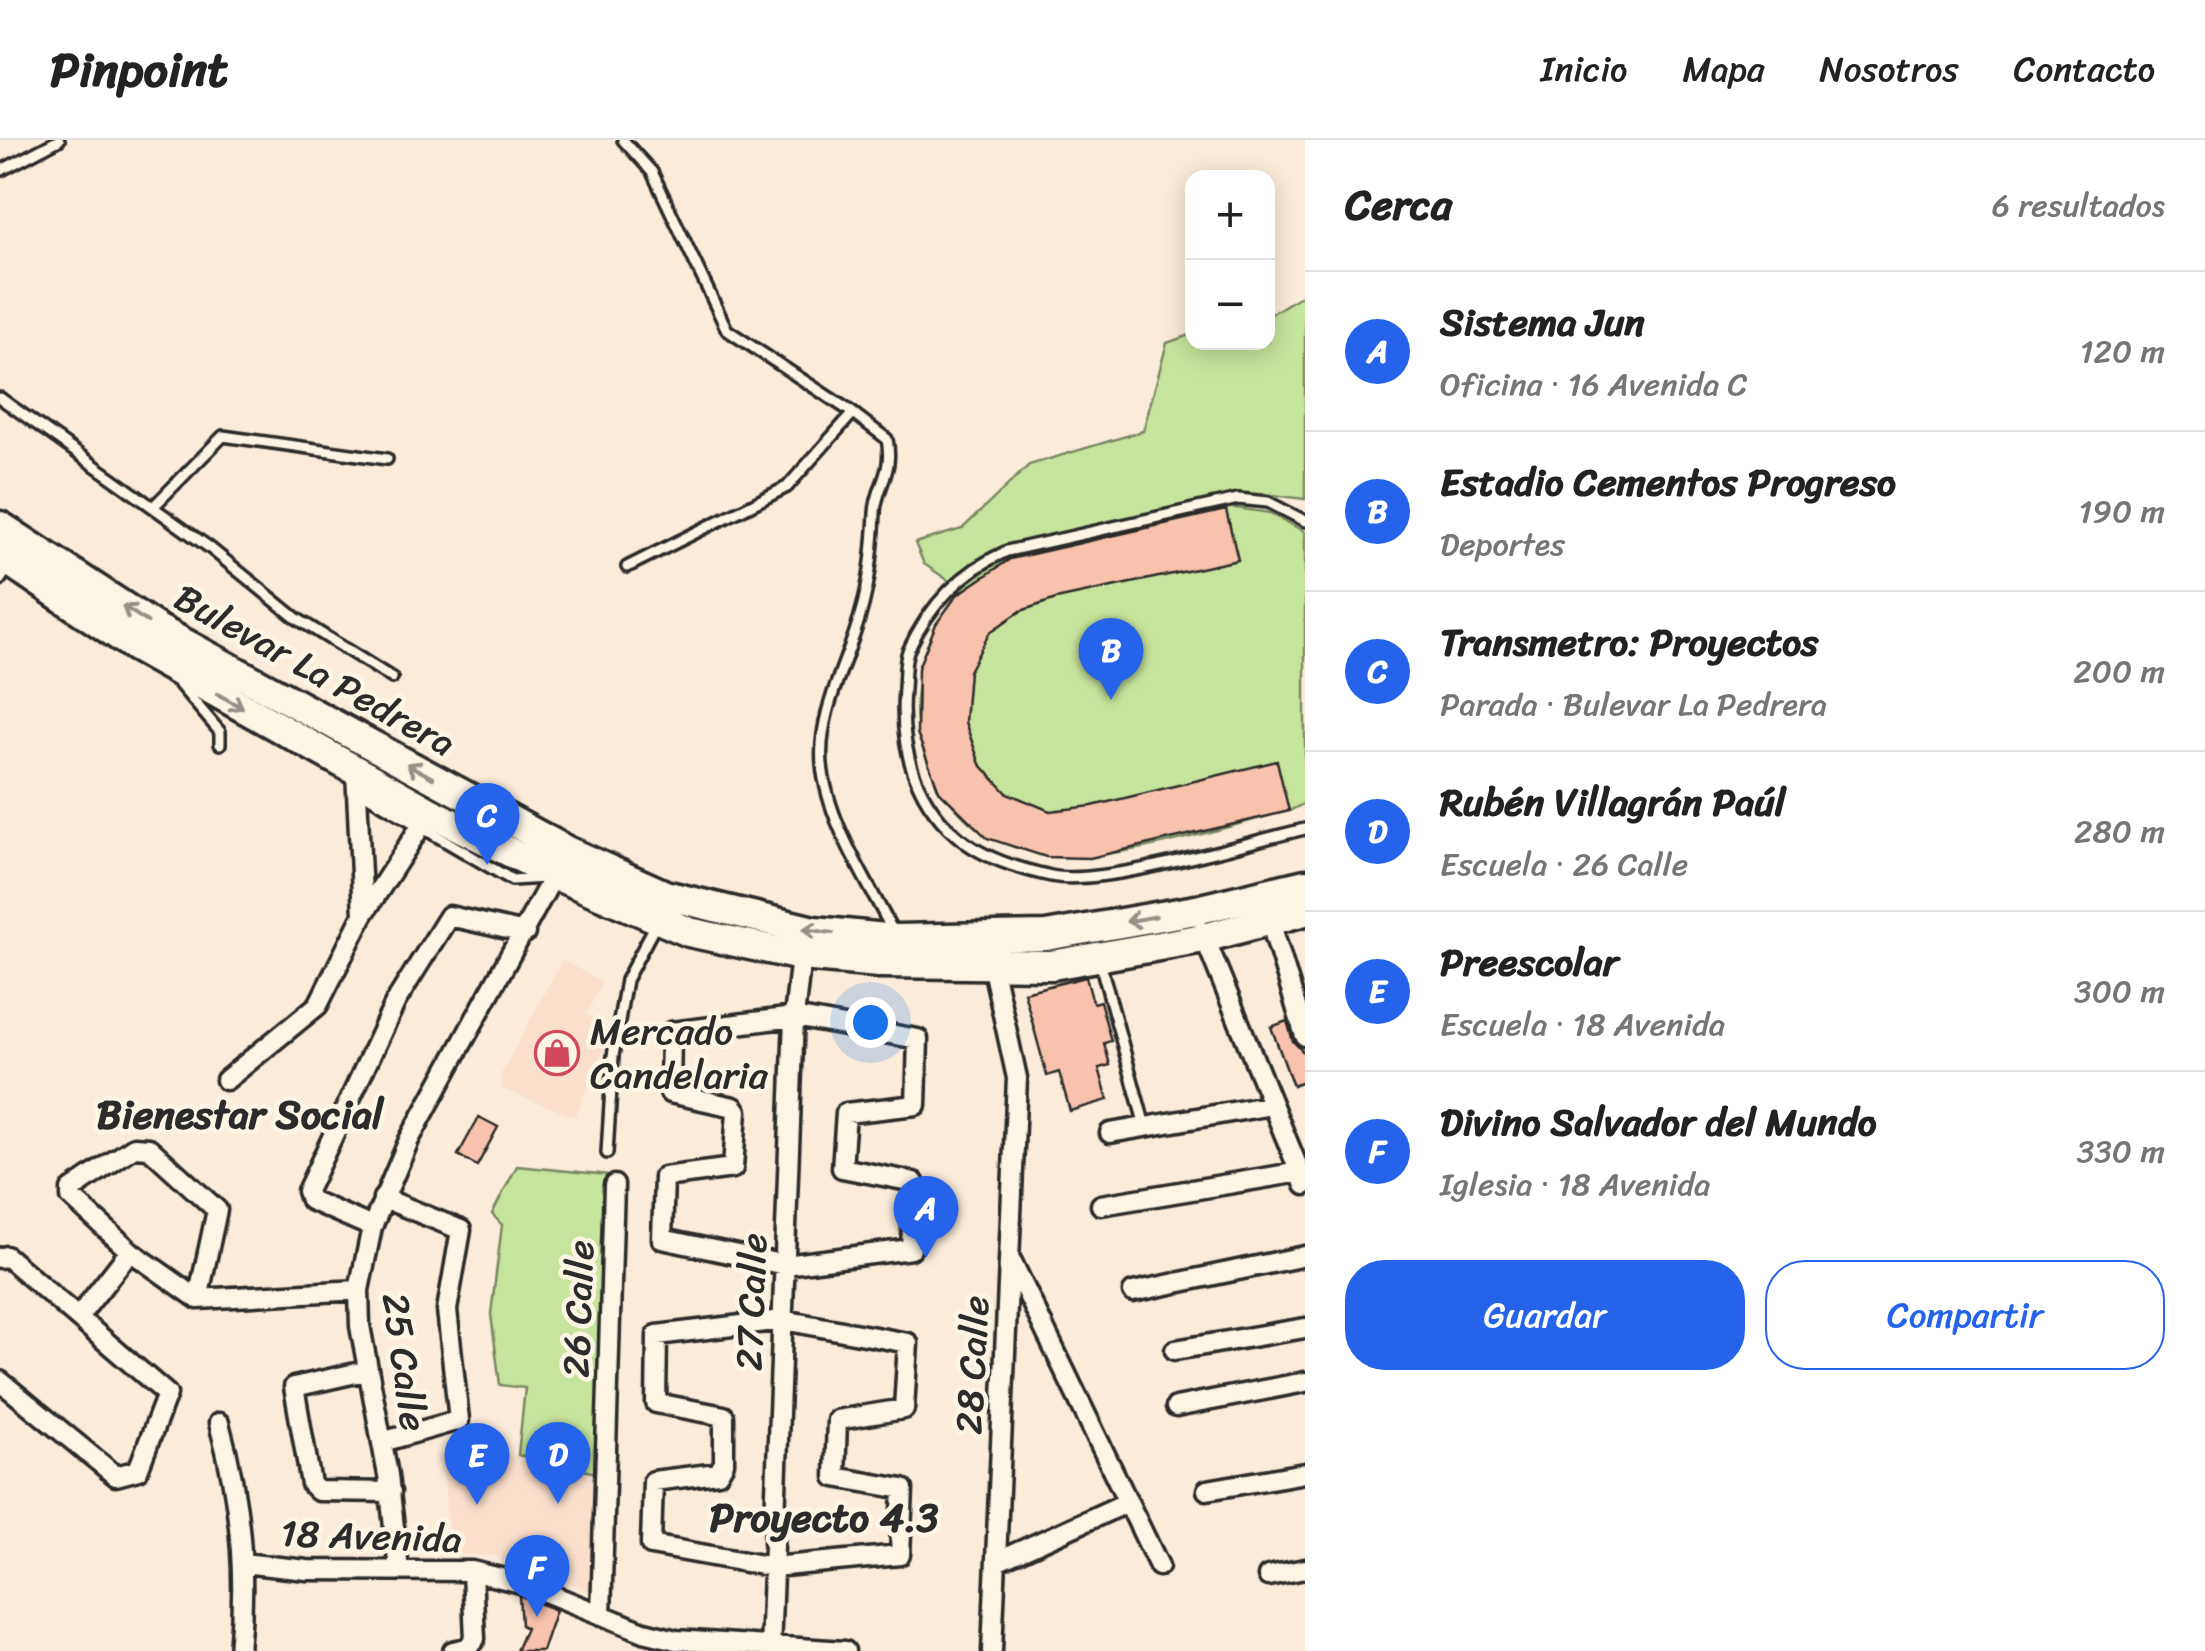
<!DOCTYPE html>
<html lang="es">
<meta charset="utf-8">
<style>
:root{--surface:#fff;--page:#f6f6f6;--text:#222;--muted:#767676;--line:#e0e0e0;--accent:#2563eb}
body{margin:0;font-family:Sriracha,sans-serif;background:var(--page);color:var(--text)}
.controls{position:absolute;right:30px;top:30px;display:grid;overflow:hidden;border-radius:20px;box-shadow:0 5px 25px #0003}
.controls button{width:90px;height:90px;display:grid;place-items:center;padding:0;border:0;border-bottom:2px solid var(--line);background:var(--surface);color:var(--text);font:50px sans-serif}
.you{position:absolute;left:870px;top:882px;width:35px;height:35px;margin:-25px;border:8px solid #fff;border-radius:50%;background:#1a73e8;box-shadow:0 0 0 15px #1a73e833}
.badge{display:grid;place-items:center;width:65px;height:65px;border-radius:50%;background:var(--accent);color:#fff;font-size:32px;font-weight:700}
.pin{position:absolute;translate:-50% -82px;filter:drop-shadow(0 2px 5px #0008)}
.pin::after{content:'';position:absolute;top:52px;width:35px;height:30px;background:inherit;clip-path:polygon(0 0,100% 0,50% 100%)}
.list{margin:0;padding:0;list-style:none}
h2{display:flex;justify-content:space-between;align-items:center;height:130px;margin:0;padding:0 40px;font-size:42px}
h2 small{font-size:32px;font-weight:400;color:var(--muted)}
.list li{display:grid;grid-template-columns:65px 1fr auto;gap:30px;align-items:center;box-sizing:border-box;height:160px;padding:0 40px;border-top:2px solid var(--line)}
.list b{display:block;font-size:38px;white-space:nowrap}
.list p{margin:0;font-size:32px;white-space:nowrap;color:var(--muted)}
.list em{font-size:32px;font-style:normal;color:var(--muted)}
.actions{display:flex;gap:20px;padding:30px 40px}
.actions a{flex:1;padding:22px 0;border:2px solid var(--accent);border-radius:40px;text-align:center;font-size:35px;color:var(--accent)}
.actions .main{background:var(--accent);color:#fff}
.map{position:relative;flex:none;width:1305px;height:1511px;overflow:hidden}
header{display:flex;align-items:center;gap:60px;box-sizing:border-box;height:140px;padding:0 50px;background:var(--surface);border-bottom:2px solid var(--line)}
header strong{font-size:48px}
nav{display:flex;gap:55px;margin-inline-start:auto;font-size:35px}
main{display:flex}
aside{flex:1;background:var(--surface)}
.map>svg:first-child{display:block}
</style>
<header>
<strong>Pinpoint</strong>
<nav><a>Inicio</a><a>Mapa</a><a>Nosotros</a><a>Contacto</a></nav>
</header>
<main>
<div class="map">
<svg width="1305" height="1511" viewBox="0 0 1305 1511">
<rect width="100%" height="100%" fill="#fbebda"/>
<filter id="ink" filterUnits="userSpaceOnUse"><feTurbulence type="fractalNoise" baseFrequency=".01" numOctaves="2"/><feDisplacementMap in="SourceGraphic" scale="20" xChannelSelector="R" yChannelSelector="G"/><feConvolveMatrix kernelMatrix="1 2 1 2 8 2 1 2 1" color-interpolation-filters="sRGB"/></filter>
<g filter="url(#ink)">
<!-- built -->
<path fill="#fadfcc" d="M562,820L602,842L586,875L613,888L575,977L500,948L503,942L499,938Z
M481,1312L548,1320L609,1336L602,1455L494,1416L450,1413L444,1339L436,1315Z"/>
<!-- green -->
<path fill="#c7e49c" stroke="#798864" stroke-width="2.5" d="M1305,153V359L1264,354L1229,367L1270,373L1305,392V663L1289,671C1162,701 985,779 924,612C903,552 926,498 961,449L924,424L915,403L962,389L1029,325L1143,291L1167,203L1192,194V202H1268V176Z
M517,1026L619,1036L609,1336L518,1315L525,1248L500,1245L491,1174L502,1085L492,1074Z"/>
<!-- building -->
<path fill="#f9c2ac" stroke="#2b2b2b" stroke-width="2.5" d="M1226,370L1238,420L1056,459L1021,471L990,492L969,531L965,582L980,624L1007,653L1050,671L1092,666L1277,621L1289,671L1090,718L1046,717L987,698L939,651L917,593L918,528L936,484L957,455L1010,419Z
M1086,837L1093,863L1100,861L1111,901L1104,903L1110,925L1099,928L1108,960L1070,971L1059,932L1047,936L1024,852Z
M1287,881L1293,901L1305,914V941L1293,946L1271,887Z
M479,977L498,987L477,1026L458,1015Z
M519,1455L556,1470L542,1511H516L526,1488L521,1485Z"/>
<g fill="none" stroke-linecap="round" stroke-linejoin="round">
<defs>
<path id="service" d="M623,0L652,32L727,190L853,273L787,347L627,427
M0,31L59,0
M0,258L210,408L296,478L392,538
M853,273L887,299C894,334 876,346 875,373C873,416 869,451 855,492C841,534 818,579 822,624C827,682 868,741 893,792
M153,367L223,296L387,319
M1305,381L1268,362L1238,359L1007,411C962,431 929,465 908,511C904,522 905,537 904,549C899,608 915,666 966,703C990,720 1023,730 1051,736C1104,747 1247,702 1305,689
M0,440L10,425
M180,545L220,592V604
M362,643L370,657L512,740L545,738
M1099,819L1145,986
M607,1013L613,916L626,840L657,782"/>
<path id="minor" d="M356,632L363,775
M1268,774L1305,896
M1202,791L1305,1045
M992,824L1017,938L992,1511
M794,877L918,899L916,965L846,973L842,1028L914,1042L911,1109L785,1125L662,1099L664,1037L733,1028L737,971L734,967L670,953L671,892Z
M226,940L318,865L363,775L430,672
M1110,993L1272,965
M1101,1065L1300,1032
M372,1087L310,1060L307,1051L396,861L449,776L525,793
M0,1118L6,1116L167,1254L138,1330L116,1336L0,1241
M1012,1122L1159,1426
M1133,1152L1305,1116
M198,1159L217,1070L149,1008L134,1007L71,1050V1057L130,1111L198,1159L359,1150
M80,1175L130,1111
M783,1180L908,1203L904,1269L837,1280L835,1337L903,1349L900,1415L773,1427L651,1405L653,1341L718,1333L724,1323V1276L656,1263L657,1195Z
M1175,1210L1305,1188
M365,1231L294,1247L311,1344L318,1351L391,1352
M1176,1267L1305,1242
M219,1283C240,1358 247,1434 239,1511
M382,1302L459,1280L447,1170L461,1090L383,1058
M1207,1350L1305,1333
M996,1422L1128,1362
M242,1423L307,1430L472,1431L525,1444L644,1492L676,1500L845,1511
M399,1430L388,1335L360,1186L359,1150L372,1087L409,1000L559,726
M1268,1436L1305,1429
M601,1475L614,1045
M453,1511L467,1508L475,1499L472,1431
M770,1511L794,877L801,816"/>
<path id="primary" d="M0,386L156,488L567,711L665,755L814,791L896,799L1046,796L1196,770L1305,744
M0,415L135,507L430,672L555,735L689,792L801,816L879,823L1052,825L1204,798L1305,771"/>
</defs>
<!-- service casing -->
<use href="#service" stroke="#2b2b2b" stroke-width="16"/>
<!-- minor casing -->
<use href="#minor" stroke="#2b2b2b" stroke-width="25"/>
<!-- primary casing -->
<use href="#primary" stroke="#2b2b2b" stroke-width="35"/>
<!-- service -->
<use href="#service" stroke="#fcf5e5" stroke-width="9"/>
<!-- minor -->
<use href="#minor" stroke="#fcf5e5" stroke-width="18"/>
<!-- primary -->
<use href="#primary" stroke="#fcf5e5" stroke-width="28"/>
</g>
<!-- one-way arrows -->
<defs><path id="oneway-shaft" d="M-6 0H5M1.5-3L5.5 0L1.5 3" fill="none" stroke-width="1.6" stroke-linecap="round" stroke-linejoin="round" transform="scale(2.5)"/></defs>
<g stroke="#949088">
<use href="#oneway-shaft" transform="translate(135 474) rotate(-147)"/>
<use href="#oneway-shaft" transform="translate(230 561) rotate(29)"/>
<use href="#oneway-shaft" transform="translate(420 631) rotate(-151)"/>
<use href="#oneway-shaft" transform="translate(1141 779) rotate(170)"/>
<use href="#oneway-shaft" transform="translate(818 791) rotate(-172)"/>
</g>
</g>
<!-- icons -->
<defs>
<symbol id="shop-ring" viewBox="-11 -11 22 22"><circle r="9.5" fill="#fcf5e5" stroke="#d1495b" stroke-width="1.5"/><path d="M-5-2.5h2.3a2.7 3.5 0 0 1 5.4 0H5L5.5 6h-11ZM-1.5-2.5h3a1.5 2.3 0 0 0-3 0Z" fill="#d1495b"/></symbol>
</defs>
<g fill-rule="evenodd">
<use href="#shop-ring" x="532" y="888" width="50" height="50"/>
</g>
<g text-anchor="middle" stroke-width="9" stroke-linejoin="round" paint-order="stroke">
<!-- street labels -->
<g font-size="38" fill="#2b2b2b" stroke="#fcf5e5">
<text transform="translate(315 530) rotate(29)" y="13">Bulevar La Pedrera</text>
<text transform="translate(751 1162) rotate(-88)" y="13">27 Calle</text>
<text transform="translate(578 1169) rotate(-88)" y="13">26 Calle</text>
<text transform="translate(405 1222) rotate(82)" y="13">25 Calle</text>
<text transform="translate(972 1225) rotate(-87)" y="13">28 Calle</text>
<text transform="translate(371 1396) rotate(2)" y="13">18 Avenida</text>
</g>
<!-- poi labels -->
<g font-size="38" fill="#2b2b2b" stroke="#fcf5e5" text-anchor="start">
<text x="590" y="904">Mercado<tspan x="590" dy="44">Candelaria</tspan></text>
</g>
<!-- neighbourhood labels -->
<g font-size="40" font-weight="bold" fill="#2b2b2b" stroke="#fcf5e5">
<text x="240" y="988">Bienestar Social</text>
<text x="824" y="1391">Proyecto 4.3</text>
</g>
</g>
</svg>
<div class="controls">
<button>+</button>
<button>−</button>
</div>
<div class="you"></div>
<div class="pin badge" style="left:926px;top:1118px">A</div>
<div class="pin badge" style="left:1111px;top:560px">B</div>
<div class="pin badge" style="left:487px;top:725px">C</div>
<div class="pin badge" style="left:558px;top:1364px">D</div>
<div class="pin badge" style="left:477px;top:1365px">E</div>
<div class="pin badge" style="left:537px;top:1477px">F</div>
</div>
<aside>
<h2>Cerca<small>6 resultados</small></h2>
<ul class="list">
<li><span class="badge">A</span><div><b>Sistema Jun</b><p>Oficina · 16 Avenida C</p></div><em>120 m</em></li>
<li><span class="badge">B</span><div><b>Estadio Cementos Progreso</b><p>Deportes</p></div><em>190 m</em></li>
<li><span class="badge">C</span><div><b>Transmetro: Proyectos</b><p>Parada · Bulevar La Pedrera</p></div><em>200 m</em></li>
<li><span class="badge">D</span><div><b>Rubén Villagrán Paúl</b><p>Escuela · 26 Calle</p></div><em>280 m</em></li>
<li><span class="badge">E</span><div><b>Preescolar</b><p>Escuela · 18 Avenida</p></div><em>300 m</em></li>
<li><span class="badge">F</span><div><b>Divino Salvador del Mundo</b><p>Iglesia · 18 Avenida</p></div><em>330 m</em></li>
</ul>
<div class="actions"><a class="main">Guardar</a><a>Compartir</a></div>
</aside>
</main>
